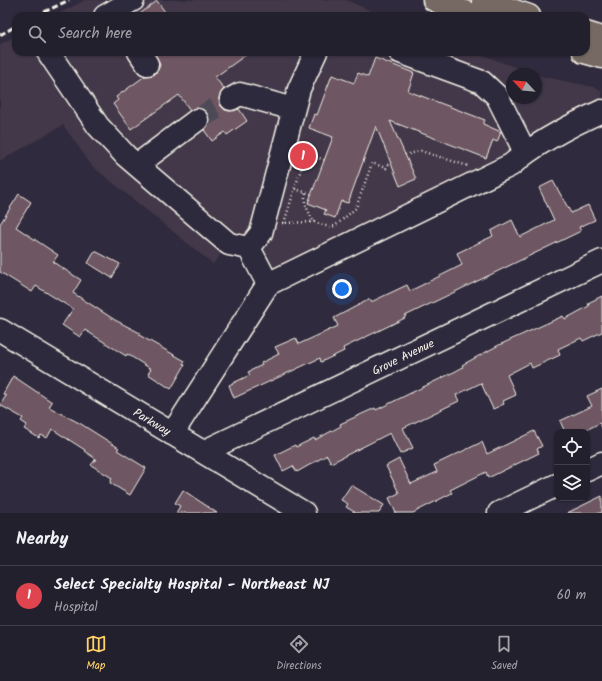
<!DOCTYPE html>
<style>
:root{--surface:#23202e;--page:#2f2d3a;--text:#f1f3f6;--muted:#a3a3aa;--line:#403e4a;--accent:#ffd166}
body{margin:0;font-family:Kalam,sans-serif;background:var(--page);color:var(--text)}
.controls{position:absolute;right:12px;bottom:12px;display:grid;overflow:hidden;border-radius:8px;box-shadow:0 1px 3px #0004}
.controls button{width:36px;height:36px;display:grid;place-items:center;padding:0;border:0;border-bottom:1px solid var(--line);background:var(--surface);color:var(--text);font:20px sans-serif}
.compass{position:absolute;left:506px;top:68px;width:36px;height:36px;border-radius:50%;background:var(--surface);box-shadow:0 1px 3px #0004;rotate:296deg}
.you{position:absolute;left:342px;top:289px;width:14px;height:14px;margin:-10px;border:3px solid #fff;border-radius:50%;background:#1a73e8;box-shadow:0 0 0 6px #1a73e833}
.badge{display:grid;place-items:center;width:26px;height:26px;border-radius:50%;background:var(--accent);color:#fff;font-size:13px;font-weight:700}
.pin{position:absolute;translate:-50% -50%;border:2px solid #fff;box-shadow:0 1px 4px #0006}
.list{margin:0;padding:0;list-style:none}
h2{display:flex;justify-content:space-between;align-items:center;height:52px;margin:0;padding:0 16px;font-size:17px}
h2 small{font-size:13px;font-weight:400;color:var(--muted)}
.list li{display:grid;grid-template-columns:26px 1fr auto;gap:12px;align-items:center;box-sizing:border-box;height:60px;padding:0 16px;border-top:1px solid var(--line)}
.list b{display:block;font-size:15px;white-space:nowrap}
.list p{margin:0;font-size:13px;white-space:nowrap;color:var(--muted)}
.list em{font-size:13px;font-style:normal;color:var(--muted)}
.icon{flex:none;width:22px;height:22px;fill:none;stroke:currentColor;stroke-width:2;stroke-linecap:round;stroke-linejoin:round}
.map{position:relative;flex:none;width:602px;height:513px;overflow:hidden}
.search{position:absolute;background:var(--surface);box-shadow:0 1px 3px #0004;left:12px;right:12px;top:12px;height:44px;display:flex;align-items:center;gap:10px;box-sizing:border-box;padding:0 14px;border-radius:12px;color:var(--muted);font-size:15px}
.sheet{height:112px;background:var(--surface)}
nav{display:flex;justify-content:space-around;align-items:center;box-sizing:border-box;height:56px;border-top:1px solid var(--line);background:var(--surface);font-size:11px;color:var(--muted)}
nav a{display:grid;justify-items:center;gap:2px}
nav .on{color:var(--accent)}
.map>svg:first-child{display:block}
</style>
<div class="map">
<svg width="602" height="513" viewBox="0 0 602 513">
<rect width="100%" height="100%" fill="#2f2a3d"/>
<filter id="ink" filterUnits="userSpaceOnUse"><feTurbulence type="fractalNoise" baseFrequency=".025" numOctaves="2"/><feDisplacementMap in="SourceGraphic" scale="8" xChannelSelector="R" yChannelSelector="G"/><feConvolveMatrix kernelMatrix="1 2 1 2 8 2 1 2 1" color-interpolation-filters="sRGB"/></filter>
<g filter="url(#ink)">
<!-- built -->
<path fill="#423748" d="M85,0H346L383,16H54Z
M16,36V52H475L533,74H512V98H536V75L594,87L602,92V111L268,284L229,245L213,264L92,166L63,125L0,161V44Z"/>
<!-- building -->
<path fill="#6e5662" stroke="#f4f1e8" d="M157,1L168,16H137Z
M154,52H250L215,77L224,89L219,98L220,105L225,110L230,111L239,109L247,121L227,135L225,132L212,141L204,130L209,125V119L207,113L202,108H196L190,110L179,95L131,129L113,104L118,100L116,97L145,76L154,75L158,70L160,65Z
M375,58L414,73L408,91L485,120L483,124L501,132L497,142L493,140L486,158L390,121L416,179L400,186L376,126L348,203L341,201L335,218L324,214L326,210L308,203L333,137L309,128L314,114L317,115L332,75L354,83L358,73L368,77Z
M553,181L571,213L588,205L595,220L579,227L581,231L405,316V318L343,348L344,351L321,362L320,358L234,398L229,385L250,375L248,372L262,365L261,363L279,354L275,347L296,338L299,344L338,326L334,318L370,299L371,302L407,285L410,291L462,265L457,253L493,236L491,231L512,220L520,237L554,220L539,188Z
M19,194L31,202L16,227L58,255L53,262L81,280L73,293L115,320L140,333L139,335L185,361L183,364L185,365L171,389L148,374L151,369L127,354L126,356L85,330L80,337L62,325L73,309L36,286L32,292L0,272V224Z
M95,251L120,264L112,278L88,263Z
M602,296V332L583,341L581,338L558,349L560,355L532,368L530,363L507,375L516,395L503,401L504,404L493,409L481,383L456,395L459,401L403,428L413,448L400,454L390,433L331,463L327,455L297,472L293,466L283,471L275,455L295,445L296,447L314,438L315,440L341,426L340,424L375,408L376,410L456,371L463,367L462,365L499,345L563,316L565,319L589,306L588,303Z
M13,376L52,402L49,407L81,424L119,448L117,450L146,468L130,495L110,483L112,478L91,465L96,459L84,451L85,450L52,429L47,438L41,435L39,438L24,429L27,425L21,421L23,418L0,405L6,396L3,394Z
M602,389V428L600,423L582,432H565L560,421L592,406L587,396Z
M534,431L542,446L537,449L539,453L488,478L486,472L450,490L452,493L413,513H396L389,498L399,493L386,466L399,459L411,484L437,472L434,465L482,442L487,454Z
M351,485L384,505L379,513H356L346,507L348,504L341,500Z
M183,490L217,513H176L180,506L175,503Z
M602,496V513H567Z"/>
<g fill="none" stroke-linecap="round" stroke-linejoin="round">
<!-- minor-tunnel -->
<path stroke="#4d4857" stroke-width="22" stroke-dasharray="22 11" stroke-linecap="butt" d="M197,120L231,99"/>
<defs>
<path id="minor" d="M105,16L133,0
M48,52L98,126L126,156L229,244L249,248L268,284L172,434
M139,52L147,64
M400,52L482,82L497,96L525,152
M231,99L240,94L293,109
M137,165L197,120
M249,248L261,233L299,89L316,52
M268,284L511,165C537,142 571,125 602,111
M0,330L304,513
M203,452L602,261
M587,470L602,463
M499,513L557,485"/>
<path id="highway" d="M434,0L475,16
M483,0L529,16
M586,33L602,38
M584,52L602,57"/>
</defs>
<!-- minor casing -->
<use href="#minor" stroke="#f4f1e8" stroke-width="25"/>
<!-- highway casing -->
<use href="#highway" stroke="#f4f1e8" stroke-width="25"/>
<!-- path -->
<path stroke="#f4f1e8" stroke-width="2.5" stroke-dasharray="1 3" stroke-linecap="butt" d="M301,151L324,160
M405,155L421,151L468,166
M295,189L311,194
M305,193V204L313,221
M282,223L314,222L329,227L335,226L356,208L372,163L386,168L390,162
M284,223L302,166H299"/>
<!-- minor -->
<use href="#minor" stroke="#2f2a3d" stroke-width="22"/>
<!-- highway -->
<use href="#highway" stroke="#766964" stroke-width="22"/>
<!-- rail -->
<path stroke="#f4f1e8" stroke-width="3" stroke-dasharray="6 3" stroke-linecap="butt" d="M36,16L69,0
M0,35L16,26"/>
</g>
</g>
<g text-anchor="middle" stroke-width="3" stroke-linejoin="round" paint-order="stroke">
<!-- street labels -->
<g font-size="12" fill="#f4f1e8" stroke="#2f2a3d">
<text transform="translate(403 357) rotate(-26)" y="4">Grove Avenue</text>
<text transform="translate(152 422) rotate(31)" y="4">Parkway</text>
</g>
</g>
</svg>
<div class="controls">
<button><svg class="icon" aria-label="locate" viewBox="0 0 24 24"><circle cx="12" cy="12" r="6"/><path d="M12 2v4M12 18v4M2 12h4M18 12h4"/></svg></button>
<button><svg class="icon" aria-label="layers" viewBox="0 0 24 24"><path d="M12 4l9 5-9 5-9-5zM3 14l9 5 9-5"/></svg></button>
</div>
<svg class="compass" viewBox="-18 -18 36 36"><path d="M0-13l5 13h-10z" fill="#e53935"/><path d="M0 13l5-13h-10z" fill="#a3a3aa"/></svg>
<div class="you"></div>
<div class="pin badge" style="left:303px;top:156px;background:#e0444e">1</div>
<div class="search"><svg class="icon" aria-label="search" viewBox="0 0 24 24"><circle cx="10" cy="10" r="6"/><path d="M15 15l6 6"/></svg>Search here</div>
</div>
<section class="sheet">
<h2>Nearby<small></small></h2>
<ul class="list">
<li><span class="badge" style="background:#e0444e">1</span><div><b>Select Specialty Hospital - Northeast NJ</b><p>Hospital</p></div><em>60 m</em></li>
</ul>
</section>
<nav>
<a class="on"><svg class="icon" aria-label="map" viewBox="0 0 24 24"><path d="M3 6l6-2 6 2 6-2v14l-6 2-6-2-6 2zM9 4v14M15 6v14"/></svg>Map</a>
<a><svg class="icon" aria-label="directions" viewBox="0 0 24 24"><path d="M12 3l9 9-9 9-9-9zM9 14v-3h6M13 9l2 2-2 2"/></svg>Directions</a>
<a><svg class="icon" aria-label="saved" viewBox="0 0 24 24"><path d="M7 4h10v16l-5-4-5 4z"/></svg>Saved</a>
</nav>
